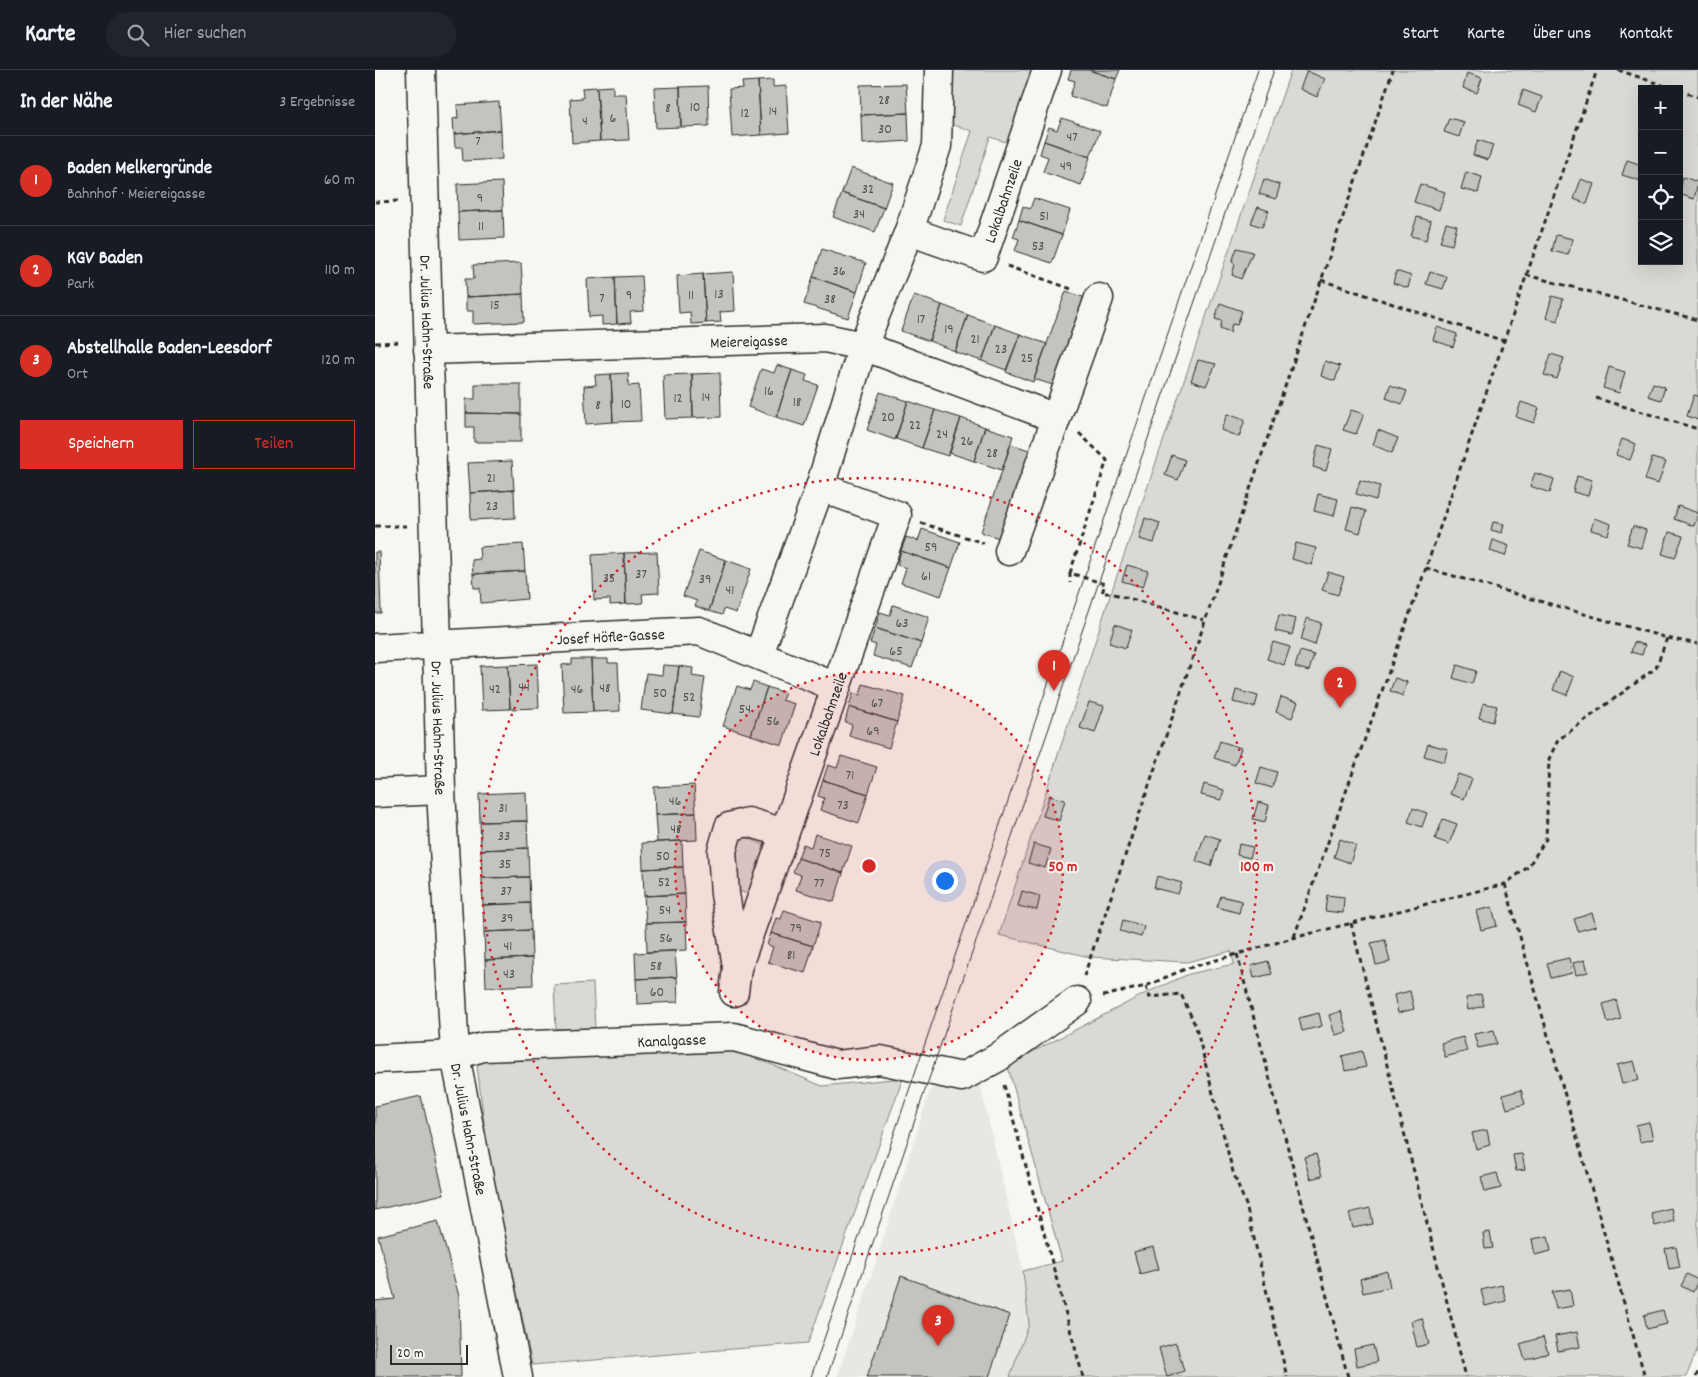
<!DOCTYPE html>
<html lang="de">
<meta charset="utf-8">
<style>
:root{--surface:#171b24;--page:#20242c;--text:#f1f3f6;--muted:#9ea1a6;--line:#363941;--accent:#d93025}
body{margin:0;font-family:Dekko,sans-serif;background:var(--page);color:var(--text)}
.controls{position:absolute;right:15px;top:15px;display:grid;overflow:hidden;border-radius:0px;box-shadow:0 5px 20px #0002}
.controls button{width:45px;height:45px;display:grid;place-items:center;padding:0;border:0;border-bottom:1px solid var(--line);background:var(--surface);color:var(--text);font:25px sans-serif}
.scale{position:absolute;left:15px;bottom:12px;width:78px;box-sizing:border-box;padding-left:5px;border:2px solid #2b2b2b;border-top:0;font-size:14px;line-height:18px;white-space:nowrap;color:#2b2b2b;-webkit-text-stroke:4px #f6f6f2;paint-order:stroke}
.you{position:absolute;left:569px;top:810px;width:18px;height:18px;margin:-12px;border:4px solid #fff;border-radius:50%;background:#1a73e8;box-shadow:0 0 0 8px #1a73e833}
.badge{display:grid;place-items:center;width:32px;height:32px;border-radius:50%;background:var(--accent);color:#fff;font-size:16px;font-weight:700}
.pin{position:absolute;translate:-50% -41px;filter:drop-shadow(0 1px 2px #0008)}
.pin::after{content:'';position:absolute;top:26px;width:18px;height:15px;background:inherit;clip-path:polygon(0 0,100% 0,50% 100%)}
.list{margin:0;padding:0;list-style:none}
h2{display:flex;justify-content:space-between;align-items:center;height:65px;margin:0;padding:0 20px;font-size:21px}
h2 small{font-size:16px;font-weight:400;color:var(--muted)}
.list li{display:grid;grid-template-columns:32px 1fr auto;gap:15px;align-items:center;box-sizing:border-box;height:90px;padding:0 20px;border-top:1px solid var(--line)}
.list b{display:block;font-size:19px;white-space:nowrap}
.list p{margin:0;font-size:16px;white-space:nowrap;color:var(--muted)}
.list em{font-size:16px;font-style:normal;color:var(--muted)}
.actions{display:flex;gap:10px;padding:15px 20px}
.actions a{flex:1;padding:11px 0;border:1px solid var(--accent);border-radius:0px;text-align:center;font-size:18px;color:var(--accent)}
.actions .main{background:var(--accent);color:#fff}
.icon{flex:none;width:28px;height:28px;fill:none;stroke:currentColor;stroke-width:2;stroke-linecap:round;stroke-linejoin:round}
.map{position:relative;flex:none;width:1323px;height:1307px;overflow:hidden}
header{display:flex;align-items:center;gap:30px;box-sizing:border-box;height:70px;padding:0 25px;background:var(--surface);border-bottom:1px solid var(--line)}
header strong{font-size:24px}
nav{display:flex;gap:28px;margin-inline-start:auto;font-size:18px}
.search{width:350px;height:45px;background:var(--page);display:flex;align-items:center;gap:12px;box-sizing:border-box;padding:0 18px;border-radius:28px;color:var(--muted);font-size:19px}
main{display:flex}
aside{flex:1;background:var(--surface)}
.map>svg:first-child{display:block}
</style>
<header>
<strong>Karte</strong>
<div class="search"><svg class="icon" aria-label="search" viewBox="0 0 24 24"><circle cx="10" cy="10" r="6"/><path d="M15 15l6 6"/></svg>Hier suchen</div>
<nav><a>Start</a><a>Karte</a><a>Über uns</a><a>Kontakt</a></nav>
</header>
<main>
<aside>
<h2>In der Nähe<small>3 Ergebnisse</small></h2>
<ul class="list">
<li><span class="badge">1</span><div><b>Baden Melkergründe</b><p>Bahnhof · Meiereigasse</p></div><em>60 m</em></li>
<li><span class="badge">2</span><div><b>KGV Baden</b><p>Park</p></div><em>110 m</em></li>
<li><span class="badge">3</span><div><b>Abstellhalle Baden-Leesdorf</b><p>Ort</p></div><em>120 m</em></li>
</ul>
<div class="actions"><a class="main">Speichern</a><a>Teilen</a></div>
</aside>
<div class="map">
<svg width="1323" height="1307" viewBox="0 0 1323 1307">
<rect width="100%" height="100%" fill="#f6f6f2"/>
<filter id="ink" filterUnits="userSpaceOnUse"><feTurbulence type="fractalNoise" baseFrequency=".02" numOctaves="2"/><feDisplacementMap in="SourceGraphic" scale="10" xChannelSelector="R" yChannelSelector="G"/><feConvolveMatrix kernelMatrix="1 2 1 2 8 2 1 2 1" color-interpolation-filters="sRGB"/></filter>
<g filter="url(#ink)">
<!-- built -->
<path fill="#e7e7e3" d="M569,1012L605,1014L648,1201L654,1254L635,1307H462L500,1195L555,1020Z"/>
<!-- green -->
<path fill="#d9d9d5" stroke="#828280" fill-rule="evenodd" d="M576,0H659L634,73L615,67L586,156L568,150L597,61L575,54Z
M916,0H1323V1278L1311,1307H635L654,1254L648,1201L687,1191L633,997L640,991L775,921L814,904L859,894L856,881L812,892L714,887L624,865L736,523ZM1267,19H1304V191H1267Z
M366,765L389,775L391,781L378,819L370,823L361,820L353,799Z
M218,913L220,958L181,959L179,915Z
M358,978L447,1016L528,1008L433,1273L157,1295L112,1078L101,987Z"/>
<!-- building -->
<path fill="#c3c3c0" stroke="#2b2b2b" d="M696,0H714L741,9L732,38L695,26L700,11L693,9Z
M714,0H745L741,9Z
M932,1L950,9L942,27L925,19Z
M1092,3L1107,8L1102,23L1088,18Z
M398,10V17L411,16L414,63L386,65L383,11Z
M383,11L386,65L357,67L354,19L368,18L367,12Z
M531,14L533,43L486,45L485,15Z
M238,16V24H251L254,70L225,71L222,17Z
M333,16L334,56L306,57L305,17Z
M222,17L225,71L197,73L195,29L208,28L207,18Z
M305,17L306,57L281,58L279,18Z
M1148,20L1167,27L1161,42L1143,35Z
M124,32L126,60L79,64L78,49L83,48L82,35Z
M533,43L534,71L487,74L486,45Z
M687,48L725,61L715,87L669,71L674,57L682,60Z
M1074,48L1089,52L1084,67L1069,62Z
M126,60L127,89L88,91L87,77H80L79,64Z
M1103,70L1118,75L1113,90L1098,85Z
M669,71L715,87L706,115L668,102L673,87L665,84Z
M1252,90L1267,95L1266,111L1247,105Z
M476,98L518,113L509,138L467,123Z
M1091,102L1107,107L1103,123L1086,119Z
M1308,107L1323,112L1319,129L1304,124Z
M889,109L905,115L901,129L884,124Z
M1206,109L1219,114L1212,134L1199,129Z
M127,112L128,140L83,142L82,114Z
M1045,114L1070,122L1064,140L1039,132Z
M467,123L509,138L500,162L458,147Z
M659,128L695,140L687,165L644,150L648,136L655,139Z
M883,137L894,141L887,157L876,153Z
M128,140L129,168L84,170L83,142Z
M1042,147L1056,151L1051,170L1036,166Z
M644,150L687,165L677,193L640,181L644,169L638,167Z
M1071,153L1082,156L1077,175L1065,172Z
M1181,165L1198,169L1193,185L1177,181Z
M862,178L878,182L866,209L857,205L860,194L857,192Z
M447,179L491,193L482,222L438,207Z
M146,193L148,224L91,227L90,209H99L98,195Z
M1021,201L1036,206L1033,218L1018,213Z
M358,202L360,241L345,242L346,252L331,253L328,204Z
M1055,202L1072,207L1068,219L1051,214Z
M328,204L331,253L316,254L315,242L304,243L302,206Z
M267,206L269,241L255,242L256,253L242,254L240,207Z
M240,207L242,254L227,255V246L214,247L212,209Z
M438,207L482,222L473,248L429,234Z
M691,221L713,229L681,316L659,309Z
M148,224L149,252L98,254V241H91V227Z
M539,225L567,235L554,271L526,261Z
M1177,226L1188,229L1183,251L1171,248Z
M845,233L867,241L862,255L857,254L855,263L845,259L847,251L840,249Z
M567,235L593,245L580,281L554,271Z
M593,245L620,255L607,291L580,282Z
M620,255L645,264L631,300L607,291Z
M1062,257L1082,264L1078,277L1058,270Z
M645,264L672,274L658,312L631,302Z
M1176,284L1189,288L1182,309L1169,305Z
M823,290L841,294L831,316L816,311Z
M950,291L965,296L960,311L946,306Z
M402,295L417,300L401,347L373,337L386,299L399,303Z
M1234,297L1250,302L1244,323L1228,318Z
M417,300L432,305L430,311L443,315L429,356L401,347Z
M253,303L254,316L264,315L266,351L238,352L236,304Z
M345,303L346,347L318,348L317,304Z
M236,304L238,352L211,354L209,316L221,315L220,305Z
M317,304L318,348L290,349L288,305Z
M1278,313L1290,317L1286,330L1273,326Z
M100,314H146V344L91,343V329H100Z
M1015,315L1032,321L1027,334L1011,328Z
M505,322L533,331L520,370L492,360Z
M1319,325L1323,326V350L1312,346Z
M533,331L560,340L547,378L521,369Z
M1146,332L1164,338L1159,353L1141,347Z
M560,340L586,348L573,386L547,378Z
M976,340L989,344L981,364L968,360Z
M91,343L146,344V372H99V357H91Z
M852,344L870,350L864,367L846,360Z
M586,348L610,357L599,391L575,383Z
M610,357L638,366L627,400L599,391Z
M1003,360L1023,368L1017,383L998,375Z
M1247,369L1261,374L1255,390L1241,385Z
M636,374L657,381L627,469L606,462Z
M943,375L957,379L951,401L938,397Z
M797,385L810,390L803,410L790,405Z
M1277,388L1291,392L1283,414L1270,410Z
M137,391L139,420L95,423L93,393Z
M1160,403L1179,409L1175,423L1155,416Z
M1202,406L1217,410L1213,426L1198,422Z
M985,410L1005,416L1001,430L981,424Z
M139,420L140,448L96,450L95,423Z
M943,424L963,429L959,446L939,441Z
M1303,436L1323,443L1319,456L1299,449Z
M977,437L991,441L985,463L971,459Z
M770,448L785,453L779,473L764,469Z
M1219,448L1236,454L1233,465L1216,460Z
M1118,452L1129,454L1127,463L1116,460Z
M1258,456L1271,460L1266,478L1252,474Z
M547,459L585,472L576,498L526,481L531,467L543,471Z
M1294,462L1308,466L1300,488L1287,484Z
M1118,470L1134,476L1130,486L1115,481Z
M921,473L941,478L937,495L917,489Z
M148,474L150,501L98,504L97,490L105,489L104,477Z
M324,481L351,490L334,541L320,536L322,531L308,526Z
M526,481L576,498L566,526L526,513L531,498L522,495Z
M0,482H4L6,543H0Z
M282,482L284,523L267,524L268,533L251,534L249,483Z
M249,483L251,534L235,535V529L219,530L217,485Z
M351,490L376,499L361,543L349,539L347,545L334,541Z
M752,495L773,501L768,517L747,511Z
M150,501L152,529L106,533L105,518H99L98,504Z
M953,502L969,507L963,525L947,520Z
M518,535L554,547L546,573L500,558L505,542L515,545Z
M904,545L921,549L917,565L900,561Z
M932,548L946,553L940,575L926,570Z
M740,554L757,560L751,578L734,573Z
M500,558L546,573L537,598L498,586L501,575L495,573Z
M898,572L915,577L909,595L892,589Z
M1259,572L1270,575L1267,585L1256,582Z
M925,581L939,585L934,601L920,597Z
M197,589H216L218,642L189,643L187,595L197,594Z
M216,589H233V593H243L245,641L218,642Z
M162,594L164,638L135,639L133,595Z
M133,595L135,639L107,640L105,596Z
M288,595L304,596L298,644L266,640L271,603L287,605Z
M1082,595L1101,601L1097,614L1078,608Z
M304,596L318,598L317,606L330,608L324,647L298,644Z
M1185,601L1199,607L1192,625L1178,620Z
M1020,608L1032,612L1028,626L1015,621Z
M378,612L392,617L376,665L348,656L362,616L375,620Z
M488,614L530,626L522,652L474,637L478,623L485,625Z
M392,617L410,623L407,630L420,634L407,675L376,665Z
M861,620L883,626L880,637L858,632Z
M906,627L923,632L917,648L901,642Z
M714,632L729,636L720,663L705,658Z
M1108,633L1122,636L1118,652L1104,648Z
M474,637L522,652L514,678L474,666L477,655L470,652Z
M845,671L866,678L860,695L839,688Z
M1053,674L1073,679L1069,692L1049,686Z
M466,686L502,697L493,724L448,710L453,695L462,698Z
M886,697L902,702L897,718L881,713Z
M1083,704L1097,709L1089,729L1075,724Z
M448,710L493,724L484,753L445,740L449,728L443,726Z
M829,714L849,720L846,730L826,725Z
M319,715L321,743L280,745L279,717Z
M151,722L152,751L105,752L104,724Z
M674,726L690,730L684,751L668,746Z
M883,732L894,735L890,752L878,749Z
M1038,738L1052,743L1047,757L1033,752Z
M321,743L322,770L282,772L280,745Z
M1068,749L1082,754L1074,774L1060,769Z
M152,751L153,778L106,780L105,752Z
M440,764L477,776L468,803L423,788L428,774L436,777Z
M830,764L845,769L836,796L821,791Z
M965,769L981,775L975,793L959,787Z
M307,771L308,797L268,799L267,773Z
M659,774L676,779L670,798L653,793Z
M864,774L878,777L875,788L862,785Z
M153,778L154,807L107,808L106,780Z
M423,788L468,803L459,832L421,820L426,805L418,802Z
M308,797L310,824L269,826L268,799Z
M782,806L807,813L803,824L779,818Z
M154,807L155,833L108,835L107,808Z
M647,821L665,826L662,840L643,836Z
M310,824L311,852L271,853L269,826Z
M952,825L969,827L968,843L950,841Z
M846,826L867,831L864,843L842,837Z
M155,833L156,860L109,862L108,835Z
M1117,837L1122,856L1106,860L1101,841Z
M409,840L446,852L438,876L396,863L401,848L406,849Z
M1217,843L1221,856L1203,861L1199,849Z
M748,850L769,856L766,867L745,861Z
M311,852L312,880L272,882L271,853Z
M156,860L157,888L110,890L109,862Z
M396,863L438,876L430,903L393,892L398,877L392,875Z
M1010,870L1015,892L1001,895L996,873Z
M300,881L302,907L261,909L260,883Z
M157,888L158,915L111,917L110,890Z
M1194,888L1197,903L1176,908L1172,893Z
M1210,890L1213,902L1201,905L1198,893Z
M893,891L897,904L879,908L876,896Z
M302,907L303,932L262,934L261,909Z
M1035,921L1039,939L1023,943L1019,925Z
M1106,924L1109,936L1093,940L1091,928Z
M1241,930L1246,949L1233,953L1228,934Z
M966,941L972,962L960,965L954,945Z
M944,943L947,956L927,961L924,948Z
M1119,960L1122,974L1103,978L1099,964Z
M1088,967L1092,981L1070,987L1066,973Z
M987,981L991,997L970,1001L967,986Z
M1259,991L1264,1010L1247,1014L1242,995Z
M1146,1020L1150,1034L1132,1039L1128,1025Z
M46,1026L69,1124L0,1140V1036Z
M1274,1052L1278,1069L1265,1072L1261,1055Z
M1112,1060L1115,1075L1101,1079L1097,1063Z
M941,1084L947,1106L935,1109L929,1087Z
M1147,1084L1150,1100L1141,1101L1138,1085Z
M1122,1103L1126,1118L1110,1122L1106,1107Z
M995,1138L998,1154L978,1158L974,1143Z
M1296,1138L1299,1151L1280,1156L1276,1143Z
M63,1151L84,1226L86,1307H0V1231L20,1229L3,1166Z
M1115,1162L1118,1178L1110,1179L1108,1163Z
M1173,1166L1176,1181L1160,1185L1157,1169Z
M778,1177L784,1199L765,1204L759,1182Z
M1301,1177L1305,1197L1294,1199L1290,1179Z
M1012,1201L1015,1217L988,1223L985,1209Z
M1312,1204L1323,1210L1318,1222L1306,1216Z
M526,1206L635,1245L614,1307H492Z
M1127,1215L1131,1231L1110,1236L1106,1220Z
M1195,1219L1198,1236L1181,1239L1177,1222Z
M1288,1240L1292,1254L1272,1259L1269,1245Z
M1047,1248L1054,1274L1042,1277L1036,1251Z
M1202,1262L1205,1277L1183,1281L1180,1266Z
M1168,1267L1173,1283L1150,1290L1145,1274Z
M801,1273L809,1301L792,1307L784,1278Z
M998,1275L1002,1292L982,1296L979,1279Z"/>
<g fill="none" stroke-linecap="round" stroke-linejoin="round">
<defs>
<g id="minor">
<path id="s1" d="M46,0L66,720L80,985L143,1307"/>
<path id="s2" d="M534,161L608,187L672,0"/>
<path id="s3" d="M53,280L450,268L488,276L681,348"/>
<path d="M634,481L724,228"/>
<path id="s4" d="M0,578L324,561L461,617"/>
<path d="M384,584L445,417L488,276L534,161L562,76L564,0"/>
<path d="M0,723L66,720"/>
<path d="M362,897L350,824L347,781L354,757L373,752L409,763"/>
<path id="s5" d="M359,922L362,898L522,445L445,417"/>
<path id="s6" d="M0,989L80,985L108,977L359,967L462,995L505,990L587,1007L622,988L702,931"/>
</g>
</defs>
<!-- minor casing -->
<use href="#minor" stroke="#2b2b2b" stroke-width="31"/>
<!-- path -->
<path stroke="#2b2b2b" stroke-width="3" stroke-dasharray="5 4" stroke-linecap="butt" d="M1243,0L1299,19
M1304,20L1323,27
M0,132L24,131
M632,196L699,220
M1151,205L1323,250
M946,210L1129,271
M0,273L27,272
M1221,328L1323,359
M704,363L732,390L695,503L730,514L727,523H736L829,550
M546,453L609,473
M0,456H33
M1051,498L1292,568L1323,574
M695,503V513
M1130,814L1270,1307
M976,853L1091,1307
M919,867L1051,498L1222,0
M862,884L973,1307
M709,906L1018,0
M771,916L774,927L806,924L821,957L858,1102L871,1135L912,1307
M728,926L771,916L810,899L918,868L1130,814L1153,797L1171,769L1174,689L1183,670L1281,598L1292,568
M629,1015L708,1307
M1321,1307L1323,1302"/>
<!-- minor -->
<use href="#minor" stroke="#f6f6f2" stroke-width="28"/>
<!-- tram -->
<path stroke="#2b2b2b" stroke-width="1" d="M436,1307L883,0
M452,1307L899,0"/>
</g>
</g>
<!-- distance rings -->
<circle cx="494" cy="796" r="194" fill="#d62828" fill-opacity=".12"/>
<g fill="none" stroke="#d62828" stroke-width="2.5" stroke-dasharray="2.5 5">
<circle cx="494" cy="796" r="194"/>
<circle cx="494" cy="796" r="388"/>
</g>
<g text-anchor="middle" stroke-width="4" stroke-linejoin="round" paint-order="stroke">
<!-- number labels -->
<g font-size="14" fill="#515150">
<text x="509" y="34">28</text>
<text x="320" y="41">10</text>
<text x="293" y="42">8</text>
<text x="398" y="45">14</text>
<text x="370" y="47">12</text>
<text x="238" y="52">6</text>
<text x="210" y="55">4</text>
<text x="510" y="63">30</text>
<text x="697" y="71">47</text>
<text x="103" y="75">7</text>
<text x="691" y="100">49</text>
<text x="493" y="123">32</text>
<text x="105" y="132">9</text>
<text x="484" y="148">34</text>
<text x="669" y="150">51</text>
<text x="106" y="160">11</text>
<text x="663" y="180">53</text>
<text x="464" y="205">36</text>
<text x="344" y="228">13</text>
<text x="254" y="229">9</text>
<text x="316" y="229">11</text>
<text x="227" y="232">7</text>
<text x="455" y="233">38</text>
<text x="120" y="239">15</text>
<text x="546" y="253">17</text>
<text x="574" y="263">19</text>
<text x="600" y="273">21</text>
<text x="626" y="283">23</text>
<text x="652" y="292">25</text>
<text x="394" y="325">16</text>
<text x="331" y="331">14</text>
<text x="303" y="332">12</text>
<text x="422" y="336">18</text>
<text x="251" y="338">10</text>
<text x="223" y="339">8</text>
<text x="513" y="351">20</text>
<text x="540" y="359">22</text>
<text x="567" y="368">24</text>
<text x="592" y="375">26</text>
<text x="617" y="387">28</text>
<text x="116" y="412">21</text>
<text x="117" y="440">23</text>
<text x="556" y="481">59</text>
<text x="266" y="508">37</text>
<text x="551" y="510">61</text>
<text x="234" y="512">35</text>
<text x="330" y="513">39</text>
<text x="355" y="524">41</text>
<text x="527" y="557">63</text>
<text x="521" y="585">65</text>
<text x="149" y="621">44</text>
<text x="230" y="622">48</text>
<text x="120" y="623">42</text>
<text x="202" y="623">46</text>
<text x="285" y="627">50</text>
<text x="314" y="631">52</text>
<text x="502" y="637">67</text>
<text x="370" y="643">54</text>
<text x="398" y="655">56</text>
<text x="498" y="665">69</text>
<text x="475" y="709">71</text>
<text x="300" y="735">46</text>
<text x="468" y="739">73</text>
<text x="128" y="742">31</text>
<text x="301" y="763">48</text>
<text x="129" y="770">33</text>
<text x="450" y="787">75</text>
<text x="288" y="790">50</text>
<text x="130" y="798">35</text>
<text x="289" y="816">52</text>
<text x="444" y="817">77</text>
<text x="131" y="825">37</text>
<text x="290" y="844">54</text>
<text x="132" y="852">39</text>
<text x="421" y="862">79</text>
<text x="291" y="872">56</text>
<text x="133" y="880">41</text>
<text x="416" y="889">81</text>
<text x="281" y="900">58</text>
<text x="134" y="908">43</text>
<text x="282" y="926">60</text>
</g>
<!-- street labels -->
<g font-size="16" fill="#2b2b2b" stroke="#f6f6f2">
<text dy="6" stroke="none"><textPath href="#s2" startOffset="138">Lokalbahnzeile</textPath></text>
<text dy="6" stroke="none"><textPath href="#s1" startOffset="252">Dr. Julius Hahn-Straße</textPath></text>
<text dy="6" stroke="none"><textPath href="#s3" startOffset="321">Meiereigasse</textPath></text>
<text dy="6" stroke="none"><textPath href="#s4" startOffset="236">Josef Höfle-Gasse</textPath></text>
<text dy="6" stroke="none"><textPath href="#s5" startOffset="294">Lokalbahnzeile</textPath></text>
<text dy="6" stroke="none"><textPath href="#s1" startOffset="658">Dr. Julius Hahn-Straße</textPath></text>
<text dy="6" stroke="none"><textPath href="#s6" startOffset="298">Kanalgasse</textPath></text>
<text dy="6" stroke="none"><textPath href="#s1" startOffset="1061">Dr. Julius Hahn-Straße</textPath></text>
</g>
</g>
<circle cx="494" cy="796" r="8" fill="#d62828" stroke="#f6f6f2" stroke-width="2.5"/>
<g font-size="15" text-anchor="middle" font-weight="bold" fill="#d62828" stroke="#f6f6f2" stroke-width="4" stroke-linejoin="round" paint-order="stroke">
<text x="688" y="801">50 m</text>
<text x="882" y="801">100 m</text>
</g>
</svg>
<div class="controls">
<button>+</button>
<button>−</button>
<button><svg class="icon" aria-label="locate" viewBox="0 0 24 24"><circle cx="12" cy="12" r="6"/><path d="M12 2v4M12 18v4M2 12h4M18 12h4"/></svg></button>
<button><svg class="icon" aria-label="layers" viewBox="0 0 24 24"><path d="M12 4l9 5-9 5-9-5zM3 14l9 5 9-5"/></svg></button>
</div>
<div class="scale">20 m</div>
<div class="you"></div>
<div class="pin badge" style="left:679px;top:621px">1</div>
<div class="pin badge" style="left:965px;top:638px">2</div>
<div class="pin badge" style="left:563px;top:1276px">3</div>
</div>
</main>
